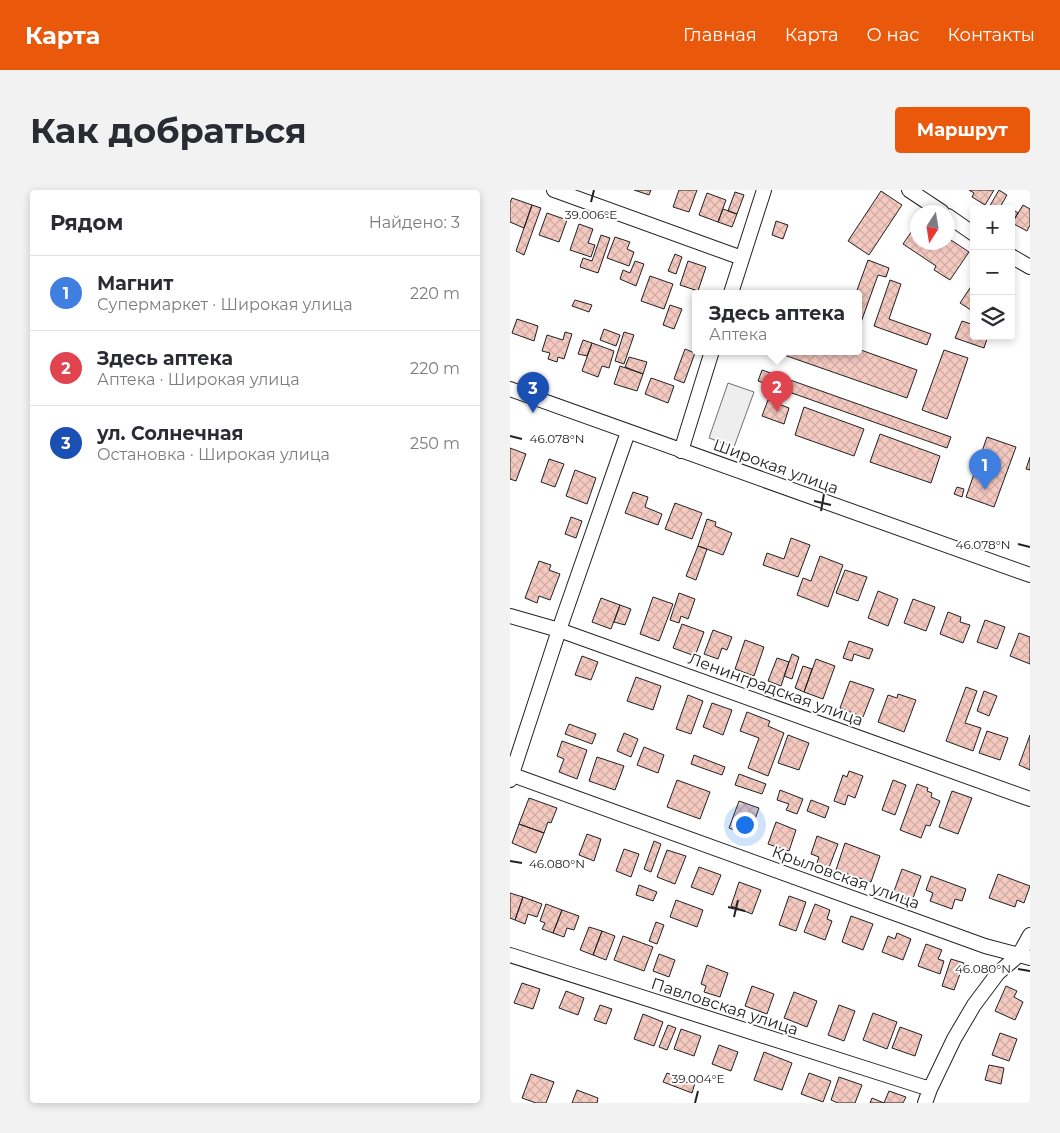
<!DOCTYPE html>
<html lang="ru">
<meta charset="utf-8">
<style>
:root{--surface:#fff;--page:#f2f2f3;--text:#2b2b33;--muted:#7c7c81;--line:#e1e1e2;--accent:#ea580c}
body{margin:0;font-family:Montserrat,sans-serif;background:var(--page);color:var(--text)}
.controls{position:absolute;right:15px;top:15px;display:grid;overflow:hidden;border-radius:5px;box-shadow:0 2px 8px #0003}
.controls button{width:45px;height:45px;display:grid;place-items:center;padding:0;border:0;border-bottom:1px solid var(--line);background:var(--surface);color:var(--text);font:25px sans-serif}
.compass{position:absolute;left:400px;top:15px;width:45px;height:45px;border-radius:50%;background:var(--surface);box-shadow:0 2px 8px #0003;rotate:192deg}
.you{position:absolute;left:234px;top:634px;width:18px;height:18px;margin:-12px;border:4px solid #fff;border-radius:50%;background:#1a73e8;box-shadow:0 0 0 8px #1a73e833}
.badge{display:grid;place-items:center;width:32px;height:32px;border-radius:50%;background:var(--accent);color:#fff;font-size:16px;font-weight:700}
.pin{position:absolute;translate:-50% -41px;filter:drop-shadow(0 1px 2px #0008)}
.pin::after{content:'';position:absolute;top:26px;width:18px;height:15px;background:inherit;clip-path:polygon(0 0,100% 0,50% 100%)}
.popup{position:absolute;left:182px;top:100px;width:170px;height:65px;box-sizing:border-box;display:grid;place-content:center;border-radius:5px;background:var(--surface);filter:drop-shadow(0 1px 4px #0005);font-size:16px;white-space:nowrap;color:var(--muted)}
.popup b{font-size:19px;color:var(--text)}
.popup::after{content:'';position:absolute;left:50%;top:100%;margin-left:-10px;border:10px solid transparent;border-top-color:var(--surface)}
.list{margin:0;padding:0;list-style:none}
h2{display:flex;justify-content:space-between;align-items:center;height:65px;margin:0;padding:0 20px;font-size:21px}
h2 small{font-size:16px;font-weight:400;color:var(--muted)}
.list li{display:grid;grid-template-columns:32px 1fr auto;gap:15px;align-items:center;box-sizing:border-box;height:75px;padding:0 20px;border-top:1px solid var(--line)}
.list b{display:block;font-size:19px;white-space:nowrap}
.list p{margin:0;font-size:16px;white-space:nowrap;color:var(--muted)}
.list em{font-size:16px;font-style:normal;color:var(--muted)}
.icon{flex:none;width:28px;height:28px;fill:none;stroke:currentColor;stroke-width:2;stroke-linecap:round;stroke-linejoin:round}
.map{position:relative;flex:none;width:520px;height:913px;overflow:hidden;border-radius:5px}
header{display:flex;align-items:center;gap:30px;box-sizing:border-box;height:70px;padding:0 25px;background:var(--accent);color:#fff}
header strong{font-size:24px}
nav{display:flex;gap:28px;margin-inline-start:auto;font-size:18px}
.intro{display:flex;align-items:center;justify-content:space-between;box-sizing:border-box;height:120px;padding:0 30px}
h1{margin:0;font-size:35px}
.button{padding:12px 22px;border-radius:5px;background:var(--accent);color:#fff;font-size:18px;font-weight:700}
main{display:flex;gap:30px;padding:0 30px}
aside{flex:1;background:var(--surface);border-radius:5px;box-shadow:0 2px 8px #0003}
.map>svg:first-child{display:block}
</style>
<header>
<strong>Карта</strong>
<nav><a>Главная</a><a>Карта</a><a>О нас</a><a>Контакты</a></nav>
</header>
<div class="intro"><h1>Как добраться</h1><a class="button">Маршрут</a></div>
<main>
<aside>
<h2>Рядом<small>Найдено: 3</small></h2>
<ul class="list">
<li><span class="badge" style="background:#3f7fe0">1</span><div><b>Магнит</b><p>Супермаркет · Широкая улица</p></div><em>220 m</em></li>
<li><span class="badge" style="background:#e0444e">2</span><div><b>Здесь аптека</b><p>Аптека · Широкая улица</p></div><em>220 m</em></li>
<li><span class="badge" style="background:#1a4fb4">3</span><div><b>ул. Солнечная</b><p>Остановка · Широкая улица</p></div><em>250 m</em></li>
</ul>
</aside>
<div class="map">
<svg width="520" height="913" viewBox="0 0 520 913">
<defs>
<pattern id="building-cross-hatch" width="8" height="8" patternUnits="userSpaceOnUse" patternTransform="scale(1.25)"><rect width="8" height="8" fill="#f3c9c0"/><path d="M0 0l8 8M0 8l8-8" fill="none" stroke="#d0aca5"/></pattern>
</defs>
<rect width="100%" height="100%" fill="#fff"/>
<!-- pitch -->
<path fill="#eee" stroke="#6f6f6f" d="M218,193L244,202L224,257L199,248Z"/>
<!-- building -->
<path fill="url(#building-cross-hatch)" stroke="#222" d="M124,0H141L139,5Z
M169,0H187L179,22L163,17Z
M459,0H484L475,15L462,7L464,3Z
M489,0L497,5L489,19H478Z
M371,1L392,15L359,65L338,51Z
M225,2L234,5L227,24L218,21Z
M197,3L216,10L208,32L189,25Z
M2,8L22,15L14,38L0,32V13Z
M22,15L31,18L14,65L6,61Z
M513,15L520,19V35L517,41L502,33Z
M213,19L227,24L222,37L208,32Z
M502,19L508,23L502,33L501,32Z
M37,23L57,30L49,52L29,45Z
M266,31L278,35L273,49L262,45Z
M408,32V52H438V48L459,62L440,90L424,80L426,76L393,54Z
M69,34L83,39L78,53L85,55L81,67L60,60Z
M91,45L100,48L88,83L70,77L73,68L82,71Z
M105,47L120,52L117,59L124,62L119,76L97,68Z
M165,64L172,67L166,84L158,81Z
M358,70L379,78L376,87L368,85L350,135L348,134V103H346Z
M125,71L134,74L126,96L110,89L113,80L120,83Z
M178,71L196,77L188,101L170,95Z
M140,86L163,94L154,119L131,111Z
M380,90L391,94L379,129L421,144L417,155L364,136Z
M464,92V122L450,113Z
M65,110L82,115L79,122L62,116Z
M160,115L172,119L164,139L153,135Z
M7,129L28,136L24,151L2,143Z
M452,131L464,135V146H478L474,158L445,148Z
M94,139L110,145L106,156L90,150Z
M55,142L62,144L54,169L48,167L47,172L38,169L40,163L32,161L37,145L53,150Z
M114,142L124,145L114,174L105,171Z
M73,150L82,153L77,166L68,164Z
M82,153L104,161L99,178L92,176L88,187L72,181Z
M175,159L185,163L174,193L164,189Z
M348,159L407,180L397,208L274,165L275,161H348Z
M434,160L458,168L437,229L412,220Z
M119,167L137,172L133,184L115,177Z
M110,176L133,184L127,201L104,194Z
M252,180L441,247L437,258L248,191Z
M141,188L164,196L158,213L135,204Z
M258,210L279,218L274,234L252,226Z
M294,217L354,239L344,266L285,245Z
M370,244L430,266L421,293L360,272Z
M477,247L506,257L484,317L456,307Z
M0,258L16,264L6,291L0,289Z
M520,267V280L516,279Z
M39,269L54,274L45,297L31,292Z
M65,280L86,288L77,314L56,306Z
M447,297L454,299L452,307L444,304Z
M123,302L138,307L135,317L152,324L148,335L115,323Z
M165,313L192,323L182,349L155,339Z
M61,327L72,331L66,348L55,344Z
M197,329L206,332L205,336L222,343L213,365L188,356Z
M281,348L300,355L288,387L253,375L257,363L274,369Z
M188,356L197,359L186,390L176,386Z
M310,366L333,375L318,417L287,405L293,388L301,391Z
M29,371L41,375L39,380L50,384L40,410L29,406L27,413L15,408Z
M335,380L357,387L348,411L326,403Z
M368,401L388,409L378,436L358,428Z
M169,403L185,409L178,429L171,426L169,433L160,430Z
M143,407L163,414L149,451L130,444Z
M91,408L110,415L101,439L82,432Z
M403,409L425,417L416,441L394,433Z
M110,415L121,419L115,435L104,432Z
M438,422L451,427L450,432L460,435L453,453L430,444Z
M475,430L495,437L487,459L467,452Z
M172,434L194,442L185,466L163,458Z
M203,440L222,447L217,460L212,458L208,469L194,464Z
M509,443L520,447V474L500,466Z
M235,450L254,457L244,486L225,479Z
M339,451L363,459L359,469L344,464L342,471L333,468Z
M282,464L289,467L282,489L274,486Z
M72,466L88,472L81,490L65,485Z
M267,468L279,472L271,496L258,491Z
M306,469L325,476L313,509L294,502Z
M293,476L302,479L294,502L285,498Z
M126,487L151,496L143,520L117,511Z
M340,491L364,499L353,527L330,518Z
M456,497L467,501L455,533L471,538L463,561L436,551Z
M474,501L487,506L479,526L467,521Z
M388,504L406,510L394,542L368,532L378,505L387,508Z
M178,505L193,511L181,544L166,539Z
M202,513L222,520L213,545L193,537Z
M237,522L260,531L258,536L274,543L258,586L238,578L249,548L230,541Z
M59,534L86,544L82,554L55,544Z
M477,541L498,548L490,570L469,563Z
M114,543L128,549L121,567L107,561Z
M278,545L299,553L289,580L268,573Z
M520,545V580L509,575Z
M52,551L77,560L67,589L49,582L54,569L47,566Z
M134,557L154,565L148,583L127,575Z
M184,565L215,577L212,585L181,574Z
M87,567L114,576L105,600L79,591Z
M339,581L353,586L345,608L338,605L335,615L324,611L333,585L337,587Z
M229,584L256,594L252,604L225,595Z
M167,590L200,602L190,629L157,617Z
M383,590L396,595L385,625L372,620Z
M407,594L418,598L417,601L422,603L421,607L430,611L420,636L416,635L411,648L390,640Z
M270,600L293,609L287,624L276,620L279,614L267,610Z
M442,601L462,608L448,644L429,637Z
M19,608L47,618L41,633L38,632L34,643L9,634Z
M301,610L319,617L315,628L297,621Z
M229,611L249,618L239,646L219,638Z
M266,632L286,640L279,661L258,654Z
M9,634L34,643L26,663L2,653Z
M77,644L91,649L84,671L69,665Z
M307,646L328,654L318,680L306,676L309,667L301,664Z
M144,651L151,654L141,682L134,679Z
M335,653L370,666L361,692L326,680Z
M114,659L129,664L121,687L106,681Z
M157,660L176,666L165,694L147,687Z
M189,677L211,685L203,705L181,697Z
M392,679L411,686L402,711L383,704Z
M488,684L520,696L514,713L507,710L505,717L479,708Z
M421,686L456,699L452,711L445,709L442,719L420,711L423,703L416,700Z
M229,692L251,700L242,724L221,716Z
M129,695L147,702L143,711L126,705Z
M0,703L13,707L5,730L0,728Z
M279,706L296,712L286,741L269,735Z
M13,707L32,714L27,727L18,724L15,734L5,730Z
M166,710L193,720L187,737L160,727Z
M36,714L52,720L43,743L32,739L35,733L30,731Z
M305,714L320,720L317,729L322,731L315,750L294,742Z
M52,720L69,726L64,740L57,738L54,747L43,743Z
M341,726L363,734L353,760L332,752Z
M146,732L154,735L147,754L139,751Z
M79,737L92,741L83,765L70,760Z
M92,741L105,746L96,770L83,765Z
M387,743L401,749L393,770L372,762L378,746L385,749Z
M113,746L143,757L134,781L104,770Z
M416,754L432,760L428,769L434,771L430,784L408,776Z
M149,764L165,770L159,787L143,781Z
M441,769L454,773L444,800L432,796Z
M197,775L218,783L210,807L194,802L196,796L191,794Z
M12,793L30,799L23,819L4,813Z
M242,796L264,804L257,824L235,816Z
M496,796L507,801L504,807L513,812L505,830L485,821Z
M56,801L74,808L68,825L49,818Z
M284,802L307,811L297,837L274,828Z
M90,815L102,819L96,834L84,830Z
M329,815L345,821L334,851L318,845Z
M363,823L387,832L377,859L353,850Z
M133,824L153,832L144,856L124,849Z
M158,835L166,838L157,860L149,857Z
M390,837L412,845L405,866L382,858Z
M171,839L191,846L184,866L164,859Z
M490,843L507,849L499,871L482,865Z
M209,855L228,862L221,881L202,874Z
M254,862L282,873L272,900L244,890Z
M479,875L494,878L491,894L475,890Z
M157,883L185,893L182,903L153,892Z
M299,883L321,891L313,912L291,904Z
M21,884L44,892L36,913H26L12,908Z
M329,887L352,895L345,913H328L321,910Z
M67,900L88,908L87,913H62Z
M379,901L396,907L393,913H360L362,908L374,913Z"/>
<g fill="none" stroke-linecap="round" stroke-linejoin="round">
<defs>
<path id="minor" d="M44,0L232,68
M399,0L432,22
M438,26L464,44
M501,66L520,77
M221,103L254,0
M0,199L520,385
M171,261L202,161
M0,426L49,440L520,609
M0,584L475,756L520,768
M0,590L49,440L118,242
M0,765L420,899
M415,913L420,899L444,849L464,815L488,783L509,765L520,745"/>
</defs>
<!-- minor casing -->
<use href="#minor" stroke="#222" stroke-width="16"/>
<!-- minor -->
<use href="#minor" stroke="#fff" stroke-width="14"/>
</g>
<!-- ticks -->
<path fill="none" stroke="#222" stroke-width="2" d="M81,12L84,0M0,246L12,249M304,311L321,315M311,321L314,304M508,354L520,357M0,671L12,673M218,717L235,721M224,727L228,710M508,779L520,781M185,913L188,901"/>
<g text-anchor="middle" stroke-width="4" stroke-linejoin="round" paint-order="stroke">
<!-- street labels -->
<g font-size="16" fill="#222" stroke="#fff">
<text transform="translate(266 276) rotate(20)" y="6">Широкая улица</text>
<text transform="translate(266 499) rotate(20)" y="6">Ленинградская улица</text>
<text transform="translate(336 687) rotate(20)" y="6">Крыловская улица</text>
<text transform="translate(215 816) rotate(18)" y="6">Павловская улица</text>
</g>
</g>
<g font-size="12" text-anchor="middle" fill="#222" stroke="#fff" stroke-width="4" stroke-linejoin="round" paint-order="stroke">
<text x="81" y="29">39.006°E</text>
<text x="47" y="253">46.078°N</text>
<text x="473" y="359">46.078°N</text>
<text x="47" y="678">46.080°N</text>
<text x="473" y="783">46.080°N</text>
<text x="188" y="893">39.004°E</text>
</g>
</svg>
<div class="controls">
<button>+</button>
<button>−</button>
<button><svg class="icon" aria-label="layers" viewBox="0 0 24 24"><path d="M12 4l9 5-9 5-9-5zM3 14l9 5 9-5"/></svg></button>
</div>
<svg class="compass" viewBox="-18 -18 36 36"><path d="M0-13l5 13h-10z" fill="#e53935"/><path d="M0 13l5-13h-10z" fill="#7c7c81"/></svg>
<div class="you"></div>
<div class="pin badge" style="left:475px;top:300px;background:#3f7fe0">1</div>
<div class="pin badge" style="left:267px;top:222px;background:#e0444e">2</div>
<div class="popup"><b>Здесь аптека</b>Аптека</div>
<div class="pin badge" style="left:23px;top:223px;background:#1a4fb4">3</div>
</div>
</main>
